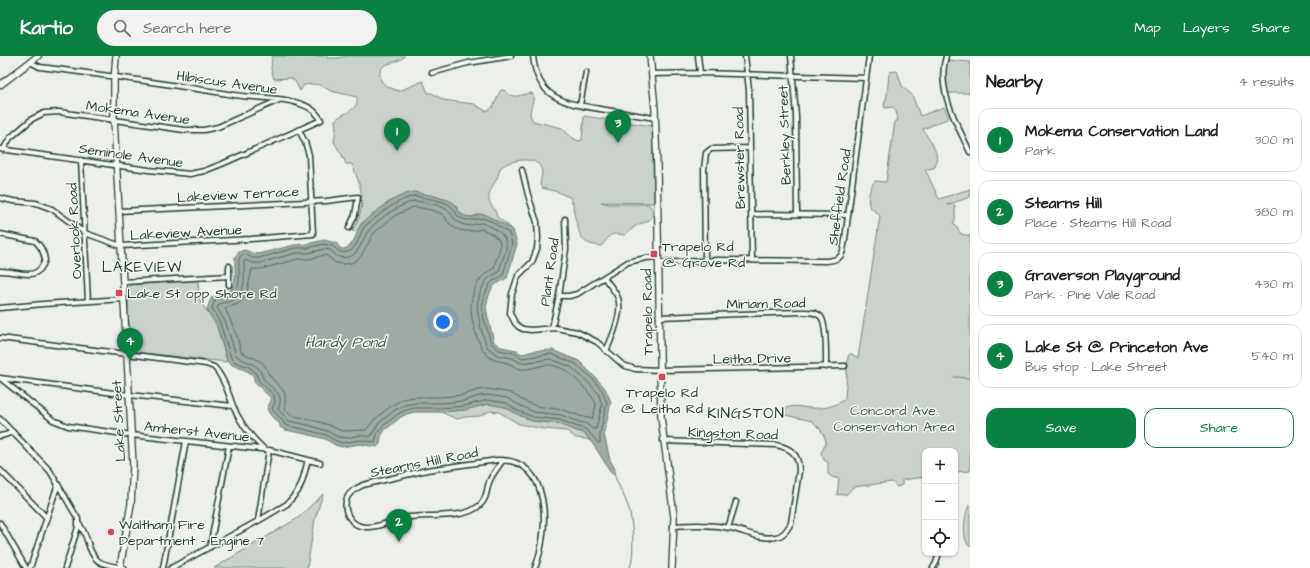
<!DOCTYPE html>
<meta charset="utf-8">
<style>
:root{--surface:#fff;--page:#f2f2f2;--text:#202124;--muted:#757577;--line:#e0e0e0;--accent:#0b8043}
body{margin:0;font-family:"Architects Daughter",sans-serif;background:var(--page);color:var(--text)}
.controls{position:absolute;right:12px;bottom:12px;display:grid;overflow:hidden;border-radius:8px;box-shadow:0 1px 3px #0004}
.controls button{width:36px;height:36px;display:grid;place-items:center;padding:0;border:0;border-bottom:1px solid var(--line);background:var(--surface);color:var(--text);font:20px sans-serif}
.you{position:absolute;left:443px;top:266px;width:14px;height:14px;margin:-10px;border:3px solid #fff;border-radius:50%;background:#1a73e8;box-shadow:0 0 0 6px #1a73e833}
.badge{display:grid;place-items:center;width:26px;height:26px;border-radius:50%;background:var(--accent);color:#fff;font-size:13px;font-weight:700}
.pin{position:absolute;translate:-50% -33px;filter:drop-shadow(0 1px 2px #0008)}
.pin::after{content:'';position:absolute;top:21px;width:14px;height:12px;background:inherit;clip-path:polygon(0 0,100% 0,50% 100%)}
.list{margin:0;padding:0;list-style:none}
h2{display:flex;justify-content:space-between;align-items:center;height:52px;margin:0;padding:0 16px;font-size:17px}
h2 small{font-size:13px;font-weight:400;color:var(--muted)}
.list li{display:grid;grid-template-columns:26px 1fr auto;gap:12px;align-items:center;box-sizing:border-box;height:64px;margin:0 8px 8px;padding:0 8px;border:1px solid var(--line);border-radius:12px}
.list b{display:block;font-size:15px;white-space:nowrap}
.list p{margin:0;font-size:13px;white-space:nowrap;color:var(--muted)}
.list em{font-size:13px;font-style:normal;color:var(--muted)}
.actions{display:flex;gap:8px;padding:12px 16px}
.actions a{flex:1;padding:9px 0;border:1px solid var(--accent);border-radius:12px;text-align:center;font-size:14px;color:var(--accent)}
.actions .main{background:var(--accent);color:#fff}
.icon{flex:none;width:22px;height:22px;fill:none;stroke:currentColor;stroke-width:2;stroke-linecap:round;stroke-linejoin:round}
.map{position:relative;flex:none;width:970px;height:512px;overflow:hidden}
header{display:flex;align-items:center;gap:24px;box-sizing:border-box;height:56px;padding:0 20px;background:var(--accent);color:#fff}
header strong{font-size:19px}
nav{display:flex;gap:22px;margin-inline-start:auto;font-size:14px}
.search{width:280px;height:36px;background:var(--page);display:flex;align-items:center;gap:10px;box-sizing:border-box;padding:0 14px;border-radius:22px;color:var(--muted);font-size:15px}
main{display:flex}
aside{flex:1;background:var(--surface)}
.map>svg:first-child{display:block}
</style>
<header>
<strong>Kartio</strong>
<div class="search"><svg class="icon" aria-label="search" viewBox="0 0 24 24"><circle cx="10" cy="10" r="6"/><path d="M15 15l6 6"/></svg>Search here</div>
<nav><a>Map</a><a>Layers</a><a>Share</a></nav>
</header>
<main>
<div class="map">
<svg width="970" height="512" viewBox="0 0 970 512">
<rect width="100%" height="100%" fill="#edefea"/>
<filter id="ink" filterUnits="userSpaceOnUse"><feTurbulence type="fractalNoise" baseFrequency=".025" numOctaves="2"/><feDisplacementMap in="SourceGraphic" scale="8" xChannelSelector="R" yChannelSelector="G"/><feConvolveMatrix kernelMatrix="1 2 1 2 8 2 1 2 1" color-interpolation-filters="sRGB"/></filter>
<g filter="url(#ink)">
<!-- green -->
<path fill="#cbd2cc" stroke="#758880" d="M272,0H327V2H337L347,0H405C397,9 378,5 380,20C381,30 391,32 399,35L423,25L428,37H432L443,44L474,48L486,55C495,54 496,41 501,34H504C514,45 520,38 532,37C537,47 525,54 533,65L562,72L570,80L578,85L582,84L584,60L652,70L654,147L601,146L609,148H648C653,151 655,160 649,164C646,167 641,167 637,169C633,172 629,176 624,179C608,176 611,180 601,190C581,188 581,182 576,165C574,158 573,153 573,146H571V142L558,136L542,132L540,129C540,125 542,120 542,117C541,101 522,103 511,106C507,107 503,110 500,112C498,124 494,126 490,136C487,142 490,148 494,153C496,156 496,159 498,162C503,166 509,169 513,174L486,159L480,158L472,161L465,160L460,157L457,152L448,144L430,139L397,142L392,144L386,148L361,168L359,172L355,176L352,175C368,150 362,133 352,108H346L343,101L334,86L336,72L335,64C344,56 359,55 357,41L331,35L320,29L313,28L304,29L300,35L295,25L291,22L274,23L271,13Z
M946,4L970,6V37H946Z
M897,15L902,30L912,39L920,60L944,51L949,62L923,73C929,86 941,95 935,111L930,113H925L939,143L970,133V141L947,149L953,148L955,151V165L953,166L961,178L970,180V415L955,416V395H925V421L902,424V429L897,431L892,426L853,431L847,438L837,439L839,423L832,421L828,418V406L824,404L821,397L826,387L825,382L821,374L812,365L785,359L782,356V354C795,347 800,352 812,352C825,353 835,350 845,343L848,300L850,298H852L858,302L880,160C878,157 873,154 870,151C866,144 870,131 875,125L886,126L895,65H898L896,55L893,51L885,52L884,49L887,39L889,18L890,16Z
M198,224L199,243L216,269L221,285L227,306L134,296L131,295L128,254L129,232L130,229Z
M488,348L505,351L515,357L532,365L559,368L577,375L582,376L586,378L591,385L586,383L576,382L567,375L544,373L519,368L499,356L490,355L480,360L465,361L457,363L441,356L465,354Z
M323,438L315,463L307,512H214L298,462Z
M970,448V491C961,483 964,457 970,448Z"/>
<!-- water -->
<path fill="#9faaa4" stroke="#6c7e77" d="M414,136L430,139L448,144L454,147L460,157L465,160L472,161L480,158L486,159L513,174L517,188L507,222L493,230L489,239L486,251L488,262L494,286L501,291L517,294L519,297L523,298L533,295L552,294L579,305L595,321L605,332L611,346L604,378L610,404L615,413V417L614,418H612L595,391L585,378L559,368L532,365L515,357L505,351L488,348L465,354L441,356H415L407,358L401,361L385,374L381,380L380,388L377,391L360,388L342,391L335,389L325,383L306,378L285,374L280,371V368C274,363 269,359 267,352L271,345V342L255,327L253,319L247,315L232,309L227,303L217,268L207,254L209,247L212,241L225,236L230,235C238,226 234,212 235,200L239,196L244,194C249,195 252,198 258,198L294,189L307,188L324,184L336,187L341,193C354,194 355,177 362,168C364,164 370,161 373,158C386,148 397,139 414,136Z"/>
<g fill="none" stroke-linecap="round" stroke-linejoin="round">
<!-- shore -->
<path stroke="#526961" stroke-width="1" d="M415,140C425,142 443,144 451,150C456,155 456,161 463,163C472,166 478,161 485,163C494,165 501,173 509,177L512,188L503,219L498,223L493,225L490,228L485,238L482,250L484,263L491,287L499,294L514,297L522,302L551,298L576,308L593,323L602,334L607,347L600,377V387H598L588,375L583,372L578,371L560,364L533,361L516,354L507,347L488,344L464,350L441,352H415L406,354L398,358L382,371L377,378L375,386L360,384L342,387L336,385L326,379L307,374L285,369L283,365L272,353L275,346L274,339L259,325L255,316L249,311L235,306L231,302L220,267L212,252L215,244C219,242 230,240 233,238C244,230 236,207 240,201C241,198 243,199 245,198L252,202H259L295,192H307L324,188L333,190L340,196C358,199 357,181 365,170C368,167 372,165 375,162C387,153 399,143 415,140Z
M414,145C424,146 439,148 447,154C453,158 452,163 460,167C469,172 472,168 481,167C485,167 491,171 495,173C515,186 503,197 499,216L490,221L485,226L480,237L477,249L478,257L481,273L487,291L497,299L512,302L521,307L551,303L571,311L589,327L598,337L602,349L596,373H593L585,367L579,366L561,359L534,356L519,349L507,342L488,339L479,340L464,345L441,347H415L405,349L395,354L379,367L370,381L360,379L347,382L338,381L327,375L308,369L289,365L278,353C286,335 270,334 263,322C261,318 261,314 257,311C251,306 241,305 236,299L225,265L217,252L219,248C223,246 229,246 234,244C247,237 244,217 244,205L246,204L252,207H260L296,197H308L324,193L330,194L338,201C361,205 359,185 370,173C379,162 401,148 414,145Z
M414,151C423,152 434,154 442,158C446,160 446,165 450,168C458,177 471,176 482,173C509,185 499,190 494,212C479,220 473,232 471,249C470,262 478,292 488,300C494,305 500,305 508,307C512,309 516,312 521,313C531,314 542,308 551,309C557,310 564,313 568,316C574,320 595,342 596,348C596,352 593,359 592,363L580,360L563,354L536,350L522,344L511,337L488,333L478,334L463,339L441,341H414L403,343L391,350L375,363L366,374L341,375L329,369L309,363L293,360L285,353C286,331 284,337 271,321C268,318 267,314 265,310C259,302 249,301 241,296L237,280L225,252L238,248L246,240L252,213H261L298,203H310L324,199L327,200L336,207L344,208L351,207L357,204L361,200L374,177L394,160Z"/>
<!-- stream -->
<path stroke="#6c7e77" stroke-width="1" d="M954,321L970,322
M614,418C618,429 624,439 628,450C633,464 635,498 630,512"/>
<defs>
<path id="street" d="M533,0C537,43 564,47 600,53C619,56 637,59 655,62
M698,0L700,17
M745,0L749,34L752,204
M791,0L796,60L797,158
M946,0C936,33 956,66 970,96
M432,17L468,7L511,0
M652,18L700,17L866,22
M580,49L586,16
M0,93L149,114L190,118L204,115L222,108L321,64C315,53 306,49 294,46C276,41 253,42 234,39C169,28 105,19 40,11L30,6
M3,94L10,82L32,63L44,57L59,56L184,74H204L218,71L279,44
M81,104L88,245
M522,114L528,139L537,166L538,182L537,193L532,206L518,220L512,238L510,257L515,267L519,271L523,273L531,274L556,272L577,276L597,286L623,309L635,313L660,314L845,310
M0,142L13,145L36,147L52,153L85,177L121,190L251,183L313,178L309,99L305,86L299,74
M119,155L326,145L358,141L355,159L349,172
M751,158L848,159
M0,178L35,185C41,190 44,196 45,204C37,228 18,214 0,215
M705,205L704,113L706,97L711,93L750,92
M659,207L718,204L826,205C843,204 843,198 845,183L869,0
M229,210V229
M604,221C608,228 615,234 618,242C623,256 612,282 606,295
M123,226L229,220
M559,240H569L577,238L628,206L646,202L658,201
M0,252L43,248L124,243
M659,261L800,256C807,256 816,255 821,261C827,268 826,301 826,311
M552,272L559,240L566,193L565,163
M0,282L206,308L214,311C223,320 229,338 233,350C240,367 251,381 264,393
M0,322L53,364L68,370L131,379L269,394L320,407
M0,322L129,339L233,350
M0,363L50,415L78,463V471L65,512
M0,380L5,379L13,376
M663,385L776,389C792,392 799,399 799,415L791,467C788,473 784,480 776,481C760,484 745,475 730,472C711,468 693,469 673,470
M503,404C499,410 493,417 490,424C486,432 488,442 480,449C463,465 425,457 403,462C391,465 378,472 365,471C351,470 342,455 347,442C350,435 357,432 363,429L427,414L497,404C553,402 549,476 535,512
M0,414L47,462
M258,465L269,394
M0,467L26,512
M78,467C83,472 85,478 87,484C94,509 101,508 124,512
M728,472L736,446
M210,491L229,390
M30,512L58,428
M163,512L186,385
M171,512L258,465L287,448L298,435L302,426L308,404
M933,512L936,507L939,497"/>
<path id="secondary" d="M116,0L114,25V64L133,409L131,448L120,512
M650,0L655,53L657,111L661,361L674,461L672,512
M0,29L38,0"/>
</defs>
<!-- street casing -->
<use href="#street" stroke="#1f3d34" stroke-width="7"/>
<!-- secondary casing -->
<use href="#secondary" stroke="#1f3d34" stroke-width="8"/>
<!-- street -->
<use href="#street" stroke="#f6f6f2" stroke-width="4"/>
<!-- secondary -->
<use href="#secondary" stroke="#f6f6f2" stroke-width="5.5"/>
</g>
</g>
<!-- markers -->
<g fill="#d1495b" stroke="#f6f6f2" stroke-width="1.5">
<rect x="650" y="194" width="8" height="8" rx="2"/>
<rect x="115" y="233" width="8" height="8" rx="2"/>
<rect x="658" y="317" width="8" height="8" rx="2"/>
<circle cx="111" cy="476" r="4"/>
</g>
<g text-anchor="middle" stroke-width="3" stroke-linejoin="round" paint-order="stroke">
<!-- street labels -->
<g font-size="14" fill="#1f3d34" stroke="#f6f6f2">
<text transform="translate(227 26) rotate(8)" y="5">Hibiscus Avenue</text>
<text transform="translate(138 56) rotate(8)" y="5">Mokema Avenue</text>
<text transform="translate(784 79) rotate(-92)" y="5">Berkley Street</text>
<text transform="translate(131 99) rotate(8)" y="5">Seminole Avenue</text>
<text transform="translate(739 102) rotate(-91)" y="5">Brewster Road</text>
<text transform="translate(238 138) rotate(-3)" y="5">Lakeview Terrace</text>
<text transform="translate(839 141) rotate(-82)" y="5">Sheffield Road</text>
<text transform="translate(74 175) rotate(-93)" y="5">Overlook Road</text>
<text transform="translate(186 176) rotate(-3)" y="5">Lakeview Avenue</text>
<text transform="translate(549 216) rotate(-82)" y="5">Plant Road</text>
<text transform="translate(766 247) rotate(-1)" y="5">Miriam Road</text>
<text transform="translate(647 256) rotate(-91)" y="5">Trapelo Road</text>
<text transform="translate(752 302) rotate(-1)" y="5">Leitha Drive</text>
<text transform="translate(118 365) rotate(-93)" y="5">Lake Street</text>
<text transform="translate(197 375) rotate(6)" y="5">Amherst Avenue</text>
<text transform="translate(733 377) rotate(2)" y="5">Kingston Road</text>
<text transform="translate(424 406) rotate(-11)" y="5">Stearns Hill Road</text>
</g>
<!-- poi labels -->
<g font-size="14" fill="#1f3d34" stroke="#f6f6f2" text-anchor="start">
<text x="662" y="195">Trapelo Rd<tspan x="662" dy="16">@ Grove Rd</tspan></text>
<text x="127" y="242">Lake St opp Shore Rd</text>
<text x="662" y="341" text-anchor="middle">Trapelo Rd<tspan x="662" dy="16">@ Leitha Rd</tspan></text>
<text x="119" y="473">Waltham Fire<tspan x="119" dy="16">Department - Engine 7</tspan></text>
</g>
<!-- park labels -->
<g font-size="14" fill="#415b52" stroke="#f6f6f2">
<text x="894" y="359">Concord Ave.<tspan x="894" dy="16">Conservation Area</tspan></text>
</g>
<!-- neighbourhood labels -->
<g font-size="15" letter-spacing="1" fill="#1f3d34" stroke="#f6f6f2">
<text x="142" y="216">LAKEVIEW</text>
<text x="746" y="362">KINGSTON</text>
</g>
<!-- water labels -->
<g font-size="15" font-style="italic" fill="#3f5850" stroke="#f6f6f2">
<text x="345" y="291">Hardy Pond</text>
</g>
</g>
</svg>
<div class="controls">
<button>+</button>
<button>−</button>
<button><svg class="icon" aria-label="locate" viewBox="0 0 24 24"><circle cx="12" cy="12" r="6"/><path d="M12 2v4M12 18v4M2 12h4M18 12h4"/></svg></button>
</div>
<div class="you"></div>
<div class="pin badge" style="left:397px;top:95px">1</div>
<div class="pin badge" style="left:399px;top:486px">2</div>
<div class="pin badge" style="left:618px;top:87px">3</div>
<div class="pin badge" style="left:130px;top:305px">4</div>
</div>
<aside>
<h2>Nearby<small>4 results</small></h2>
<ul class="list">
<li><span class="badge">1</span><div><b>Mokema Conservation Land</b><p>Park</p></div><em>300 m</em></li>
<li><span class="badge">2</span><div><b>Stearns Hill</b><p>Place · Stearns Hill Road</p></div><em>380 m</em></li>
<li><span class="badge">3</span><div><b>Graverson Playground</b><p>Park · Pine Vale Road</p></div><em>430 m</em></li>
<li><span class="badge">4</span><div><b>Lake St @ Princeton Ave</b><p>Bus stop · Lake Street</p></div><em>540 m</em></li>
</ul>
<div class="actions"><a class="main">Save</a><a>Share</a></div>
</aside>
</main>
